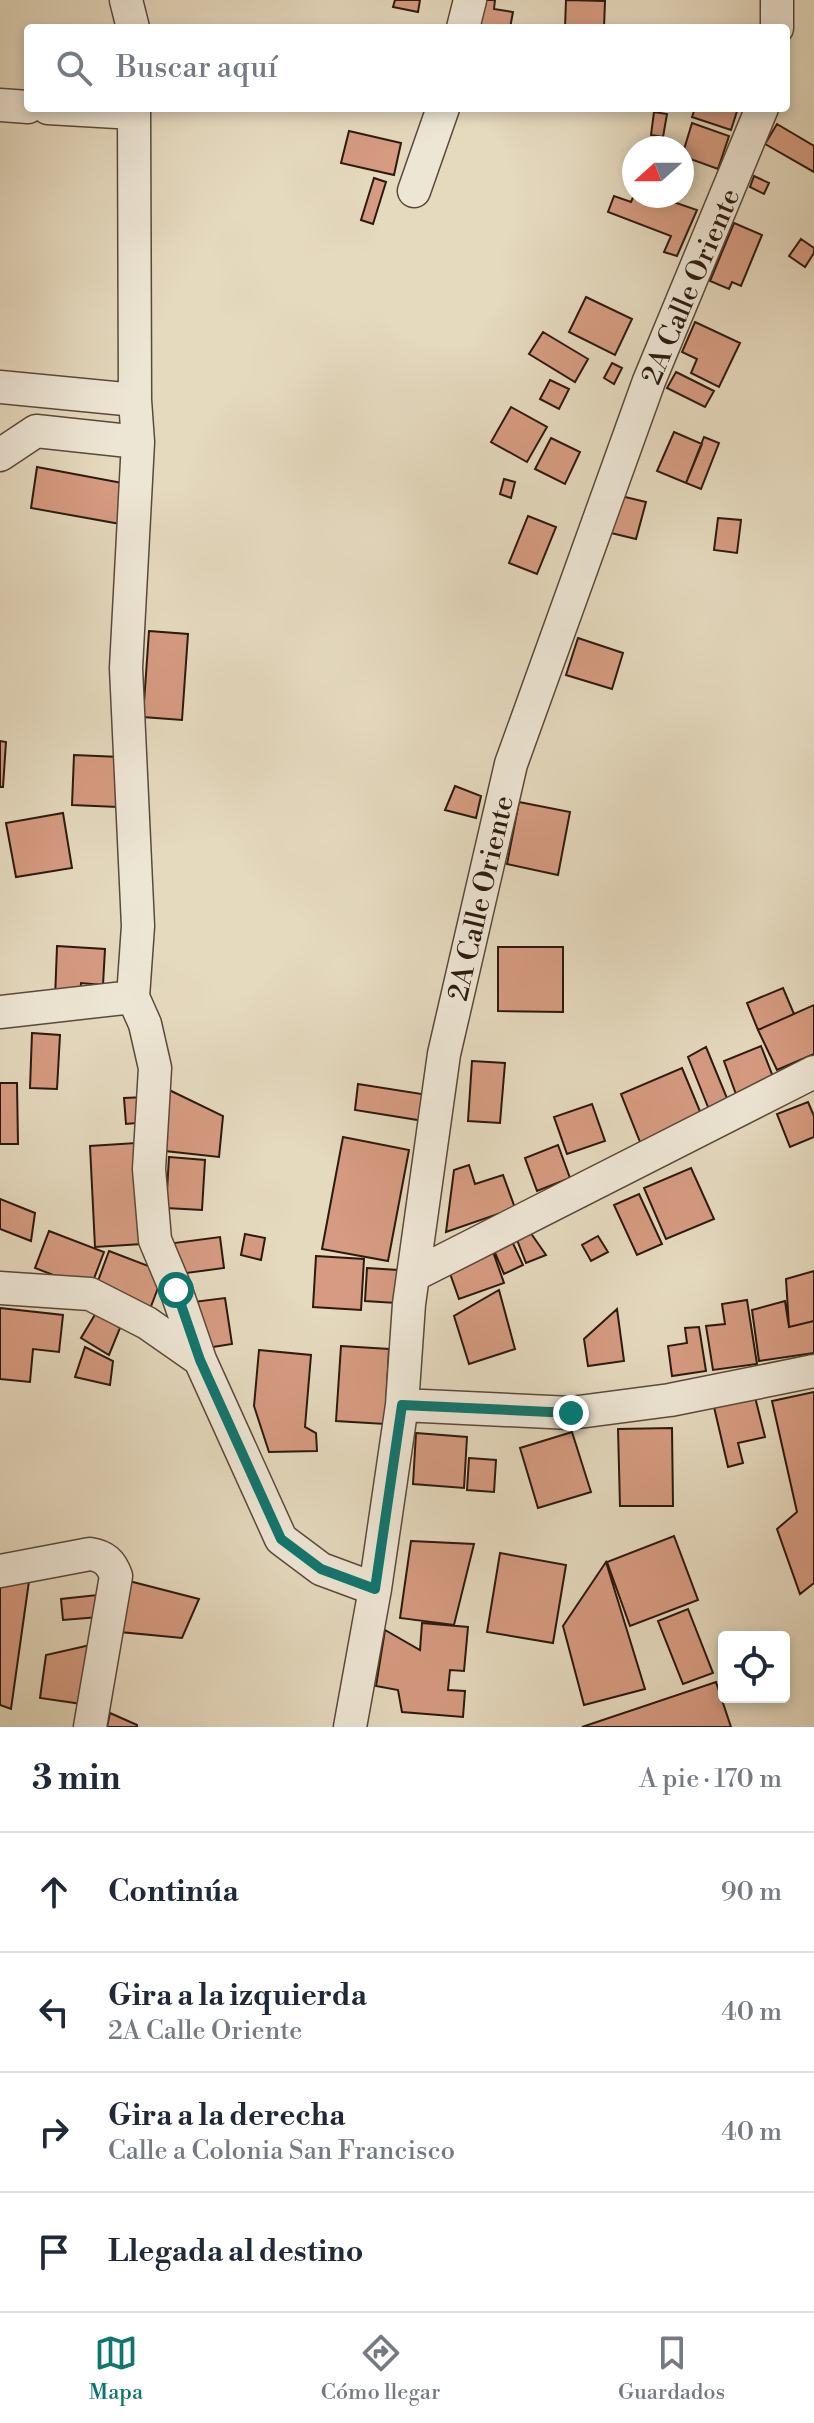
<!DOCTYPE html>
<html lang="es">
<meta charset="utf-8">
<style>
:root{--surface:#fff;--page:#f6f6f7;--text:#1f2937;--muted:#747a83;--line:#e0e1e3;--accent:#0f766e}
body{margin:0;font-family:"Libre Bodoni",serif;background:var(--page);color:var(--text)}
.controls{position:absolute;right:24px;bottom:24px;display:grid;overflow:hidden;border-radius:8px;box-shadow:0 4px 12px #0003}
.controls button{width:72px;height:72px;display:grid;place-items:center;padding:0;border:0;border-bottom:2px solid var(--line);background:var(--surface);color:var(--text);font:40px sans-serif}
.compass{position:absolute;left:622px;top:136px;width:72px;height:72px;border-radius:50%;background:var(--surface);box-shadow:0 4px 12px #0003;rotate:249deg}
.stop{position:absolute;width:24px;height:24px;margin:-18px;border:6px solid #0f766e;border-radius:50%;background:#fff}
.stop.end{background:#0f766e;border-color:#fff;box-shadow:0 2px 8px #0008}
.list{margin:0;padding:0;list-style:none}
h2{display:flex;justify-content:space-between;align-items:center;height:104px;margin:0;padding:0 32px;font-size:34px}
h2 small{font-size:26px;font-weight:400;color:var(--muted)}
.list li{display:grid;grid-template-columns:52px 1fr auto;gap:24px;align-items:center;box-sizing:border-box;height:120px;padding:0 32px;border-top:2px solid var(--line)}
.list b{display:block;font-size:30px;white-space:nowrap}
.list p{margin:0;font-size:26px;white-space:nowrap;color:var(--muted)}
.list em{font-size:26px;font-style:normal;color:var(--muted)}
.icon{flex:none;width:44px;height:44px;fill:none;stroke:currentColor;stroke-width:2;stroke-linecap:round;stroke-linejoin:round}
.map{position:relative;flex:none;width:814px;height:1727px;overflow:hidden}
.search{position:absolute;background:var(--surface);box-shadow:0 4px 12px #0003;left:24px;right:24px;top:24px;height:88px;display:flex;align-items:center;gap:20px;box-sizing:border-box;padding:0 28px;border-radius:8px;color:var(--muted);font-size:30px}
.sheet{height:584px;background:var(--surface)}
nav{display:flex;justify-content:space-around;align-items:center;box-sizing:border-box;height:112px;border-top:2px solid var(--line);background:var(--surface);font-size:22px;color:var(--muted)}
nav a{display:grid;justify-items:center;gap:4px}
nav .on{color:var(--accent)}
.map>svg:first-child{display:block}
</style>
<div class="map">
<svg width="814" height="1727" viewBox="0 0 814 1727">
<rect width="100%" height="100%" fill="#e5d9be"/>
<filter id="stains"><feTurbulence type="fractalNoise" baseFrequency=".0025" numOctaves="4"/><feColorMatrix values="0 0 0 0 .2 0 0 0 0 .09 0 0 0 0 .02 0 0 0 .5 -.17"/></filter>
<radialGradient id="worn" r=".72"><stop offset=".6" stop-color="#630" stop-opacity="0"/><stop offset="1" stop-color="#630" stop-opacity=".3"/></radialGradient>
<!-- building -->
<path fill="#d69b81" stroke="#2d190f" stroke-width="2" d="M395,0H420L418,12L393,7Z
M478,0H495L494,9L513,12L510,28H473Z
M566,0L605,1L604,28H565Z
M695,108H738L731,130L692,117Z
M654,112L667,114L663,137L651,135Z
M692,123L729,136L718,169L682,156Z
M777,124L814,146V172L765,144Z
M349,131L401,143L394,175L341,163Z
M754,176L769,183L764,194L750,187Z
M374,178L386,182L373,224L361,220Z
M634,195L656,196L697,210L677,256L664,252L671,236L608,212L614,196L631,202Z
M734,223L762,235L741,286L732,282L729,289L710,281Z
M801,239L814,248V253L805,267L789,256Z
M586,297L632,319L615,355L569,332Z
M695,322L740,343L719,387L691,373L697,359L682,352Z
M543,332L588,359L575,382L529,354Z
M612,363L622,368L614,384L604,378Z
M676,372L714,391L705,407L667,388Z
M550,380L569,389L559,409L540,399Z
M511,407L547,427L527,462L491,442Z
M674,432L702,444L686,483L657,471Z
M704,437L719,443L701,489L686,483Z
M551,438L580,452L565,484L535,469Z
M37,467L133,485L126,525L31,508Z
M504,479L515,482L511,498L500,494Z
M621,496L646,502L636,539L611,533Z
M528,516L556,527L537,574L509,563Z
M718,518L741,520L737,553L714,550Z
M149,631L188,634L182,720L143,717Z
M578,638L623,653L612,689L566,675Z
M0,741L6,742L3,787H0Z
M74,755L120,757L118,807L72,805Z
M455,786L481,796L476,818L445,810Z
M519,802L570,812L558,875L507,864Z
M63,813L72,868L16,877L6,823Z
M57,946L105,949L103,985L81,983L80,1000L55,999Z
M498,947H563V1012L498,1011Z
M783,988L794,1014L758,1030L747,1003Z
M814,1005V1054L777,1070L758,1030Z
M32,1033L60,1035L57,1089L30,1088Z
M761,1046L775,1082L737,1097L724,1061Z
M706,1047L731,1108L712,1117L688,1057Z
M472,1061L505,1063L500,1123L468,1121Z
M682,1068L704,1121L642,1147L621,1094Z
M0,1083H17L18,1144H0Z
M358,1084L428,1095L424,1121L355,1110Z
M163,1087L223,1116L219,1157L156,1150Z
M146,1097L148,1122L126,1124L124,1098Z
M808,1102L814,1116V1137L790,1147L777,1114Z
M592,1104L605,1141L567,1154L554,1117Z
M343,1137L409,1150L388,1261L322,1249Z
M136,1143L142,1244L95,1247L90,1146Z
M558,1145L570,1178L537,1191L525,1158Z
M169,1157L205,1160L202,1210L166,1208Z
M469,1165L475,1184L503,1175L515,1208L446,1232L454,1170Z
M691,1168L714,1219L666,1239L644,1188Z
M639,1194L662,1244L637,1255L614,1205Z
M0,1199L35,1213L31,1241L0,1229Z
M49,1231L104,1252L90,1289L35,1268Z
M530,1232L546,1255L526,1263L517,1240Z
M245,1234L265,1238L261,1260L241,1255Z
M598,1236L608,1252L591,1261L582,1245Z
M220,1237L224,1268L179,1274L174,1243Z
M511,1239L523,1265L504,1274L493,1248Z
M492,1249L504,1283L459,1299L447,1265Z
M109,1251L164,1272L150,1309L95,1289Z
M316,1256L364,1259L361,1310L313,1307Z
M367,1268L398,1270L396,1303L365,1301Z
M814,1271V1321L789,1327L786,1279Z
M499,1290L515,1349L469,1364L454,1316Z
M225,1298L232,1344L200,1349L193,1302Z
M747,1300L757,1364L713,1370L706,1326L725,1324L722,1304Z
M785,1301L789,1327L814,1321V1353L759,1361L752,1310Z
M0,1308L63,1315L59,1352L33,1349L30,1382L0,1379Z
M617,1309L624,1361L588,1366L584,1339Z
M96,1313L120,1328L109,1355L81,1338Z
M699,1327L706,1371L672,1376L668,1346L687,1343L685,1328Z
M341,1346L389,1349L385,1424L336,1421Z
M85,1347L113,1361L110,1385L75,1377Z
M259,1350L311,1355L305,1427L316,1433L317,1451L269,1452L254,1406Z
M814,1392V1583L800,1594L777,1529L797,1512L772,1401Z
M755,1397L765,1437L738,1443L743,1463L728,1467L714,1407Z
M672,1428L673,1506H620L618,1429Z
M572,1432L591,1492L538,1508L520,1448Z
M416,1433L467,1437L464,1488L413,1484Z
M469,1458L496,1460L494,1492L467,1490Z
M674,1536L698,1600L630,1626L607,1562Z
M411,1541L474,1544L454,1625L400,1618Z
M500,1553L566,1565L553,1643L487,1632Z
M606,1562L645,1689L584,1705L563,1626Z
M30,1574L11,1709L0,1705V1581Z
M129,1581L199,1599L182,1638L120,1632Z
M97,1595L99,1617L63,1620L61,1599Z
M688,1609L713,1673L683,1684L658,1621Z
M422,1623L468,1627L464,1671L450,1670L448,1690L465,1691L463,1717L402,1712L398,1690L376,1686L385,1630L420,1650Z
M90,1645L82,1704L40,1698L46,1655Z
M716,1682L731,1727H582Z
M110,1713L137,1725V1727H107Z"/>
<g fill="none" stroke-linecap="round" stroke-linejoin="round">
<defs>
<path id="minor" d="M126,0L133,28
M777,0V28
M463,28L470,0
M0,105L28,107
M48,108L134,113
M134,108L135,400L138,442L126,668L138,926L133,997L145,1024L155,1068L149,1169L155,1240L176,1290L200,1360L281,1539L321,1569L375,1589
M414,191L443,108
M0,387L135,400
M0,455L36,431L138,442
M0,1012L133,997
M414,1275L814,1072
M0,1288L90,1294L147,1323L200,1360
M402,1405L571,1413L670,1400L814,1371
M0,1571L90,1554C104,1556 111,1562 116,1576L90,1727
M350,1727L375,1589L402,1405L409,1304L444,1054L511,764L649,381L762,108"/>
</defs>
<!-- minor casing -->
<use href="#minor" stroke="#5b493b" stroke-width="35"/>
<!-- minor -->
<use href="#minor" stroke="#eee6d5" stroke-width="32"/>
</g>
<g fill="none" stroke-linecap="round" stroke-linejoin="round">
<!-- route -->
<path stroke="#0f766e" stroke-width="10" d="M176,1290L200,1360L281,1539L321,1569L375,1589L402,1405L571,1413"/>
</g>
<g text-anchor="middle" stroke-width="6" stroke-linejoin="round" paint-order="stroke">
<!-- street labels -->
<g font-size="28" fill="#2d190f" stroke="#eee6d5">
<text transform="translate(690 286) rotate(-67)" y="10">2A Calle Oriente</text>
<text transform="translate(480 898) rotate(-77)" y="10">2A Calle Oriente</text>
</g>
</g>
<rect width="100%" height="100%" filter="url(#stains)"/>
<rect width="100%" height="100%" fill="url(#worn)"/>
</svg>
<div class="controls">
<button><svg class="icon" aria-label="locate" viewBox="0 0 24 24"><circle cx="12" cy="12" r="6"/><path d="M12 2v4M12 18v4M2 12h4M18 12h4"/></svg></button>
</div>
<svg class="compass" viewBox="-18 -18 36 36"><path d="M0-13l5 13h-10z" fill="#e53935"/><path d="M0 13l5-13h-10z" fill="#747a83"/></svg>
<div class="stop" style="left:176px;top:1290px"></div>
<div class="stop end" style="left:571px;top:1413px"></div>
<div class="search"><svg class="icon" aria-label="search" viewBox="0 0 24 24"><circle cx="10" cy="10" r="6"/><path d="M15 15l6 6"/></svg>Buscar aquí</div>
</div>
<section class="sheet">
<h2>3 min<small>A pie · 170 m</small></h2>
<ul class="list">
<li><svg class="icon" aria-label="ahead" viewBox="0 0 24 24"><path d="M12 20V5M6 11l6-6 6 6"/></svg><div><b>Continúa</b></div><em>90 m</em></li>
<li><svg class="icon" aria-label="left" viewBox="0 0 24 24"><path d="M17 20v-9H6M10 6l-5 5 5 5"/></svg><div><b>Gira a la izquierda</b><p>2A Calle Oriente</p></div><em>40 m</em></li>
<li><svg class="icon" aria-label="right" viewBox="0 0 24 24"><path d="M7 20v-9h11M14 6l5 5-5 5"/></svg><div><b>Gira a la derecha</b><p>Calle a Colonia San Francisco</p></div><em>40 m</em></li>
<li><svg class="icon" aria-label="arrive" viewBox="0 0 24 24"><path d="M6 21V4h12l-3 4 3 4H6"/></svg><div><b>Llegada al destino</b></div></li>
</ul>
</section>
<nav>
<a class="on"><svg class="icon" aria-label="map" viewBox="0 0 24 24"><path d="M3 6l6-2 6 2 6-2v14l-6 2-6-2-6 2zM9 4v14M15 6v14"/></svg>Mapa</a>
<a><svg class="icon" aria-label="directions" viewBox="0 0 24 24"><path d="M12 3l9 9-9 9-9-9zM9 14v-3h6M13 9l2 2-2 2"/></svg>Cómo llegar</a>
<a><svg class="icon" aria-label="saved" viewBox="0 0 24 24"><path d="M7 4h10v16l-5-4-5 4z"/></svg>Guardados</a>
</nav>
